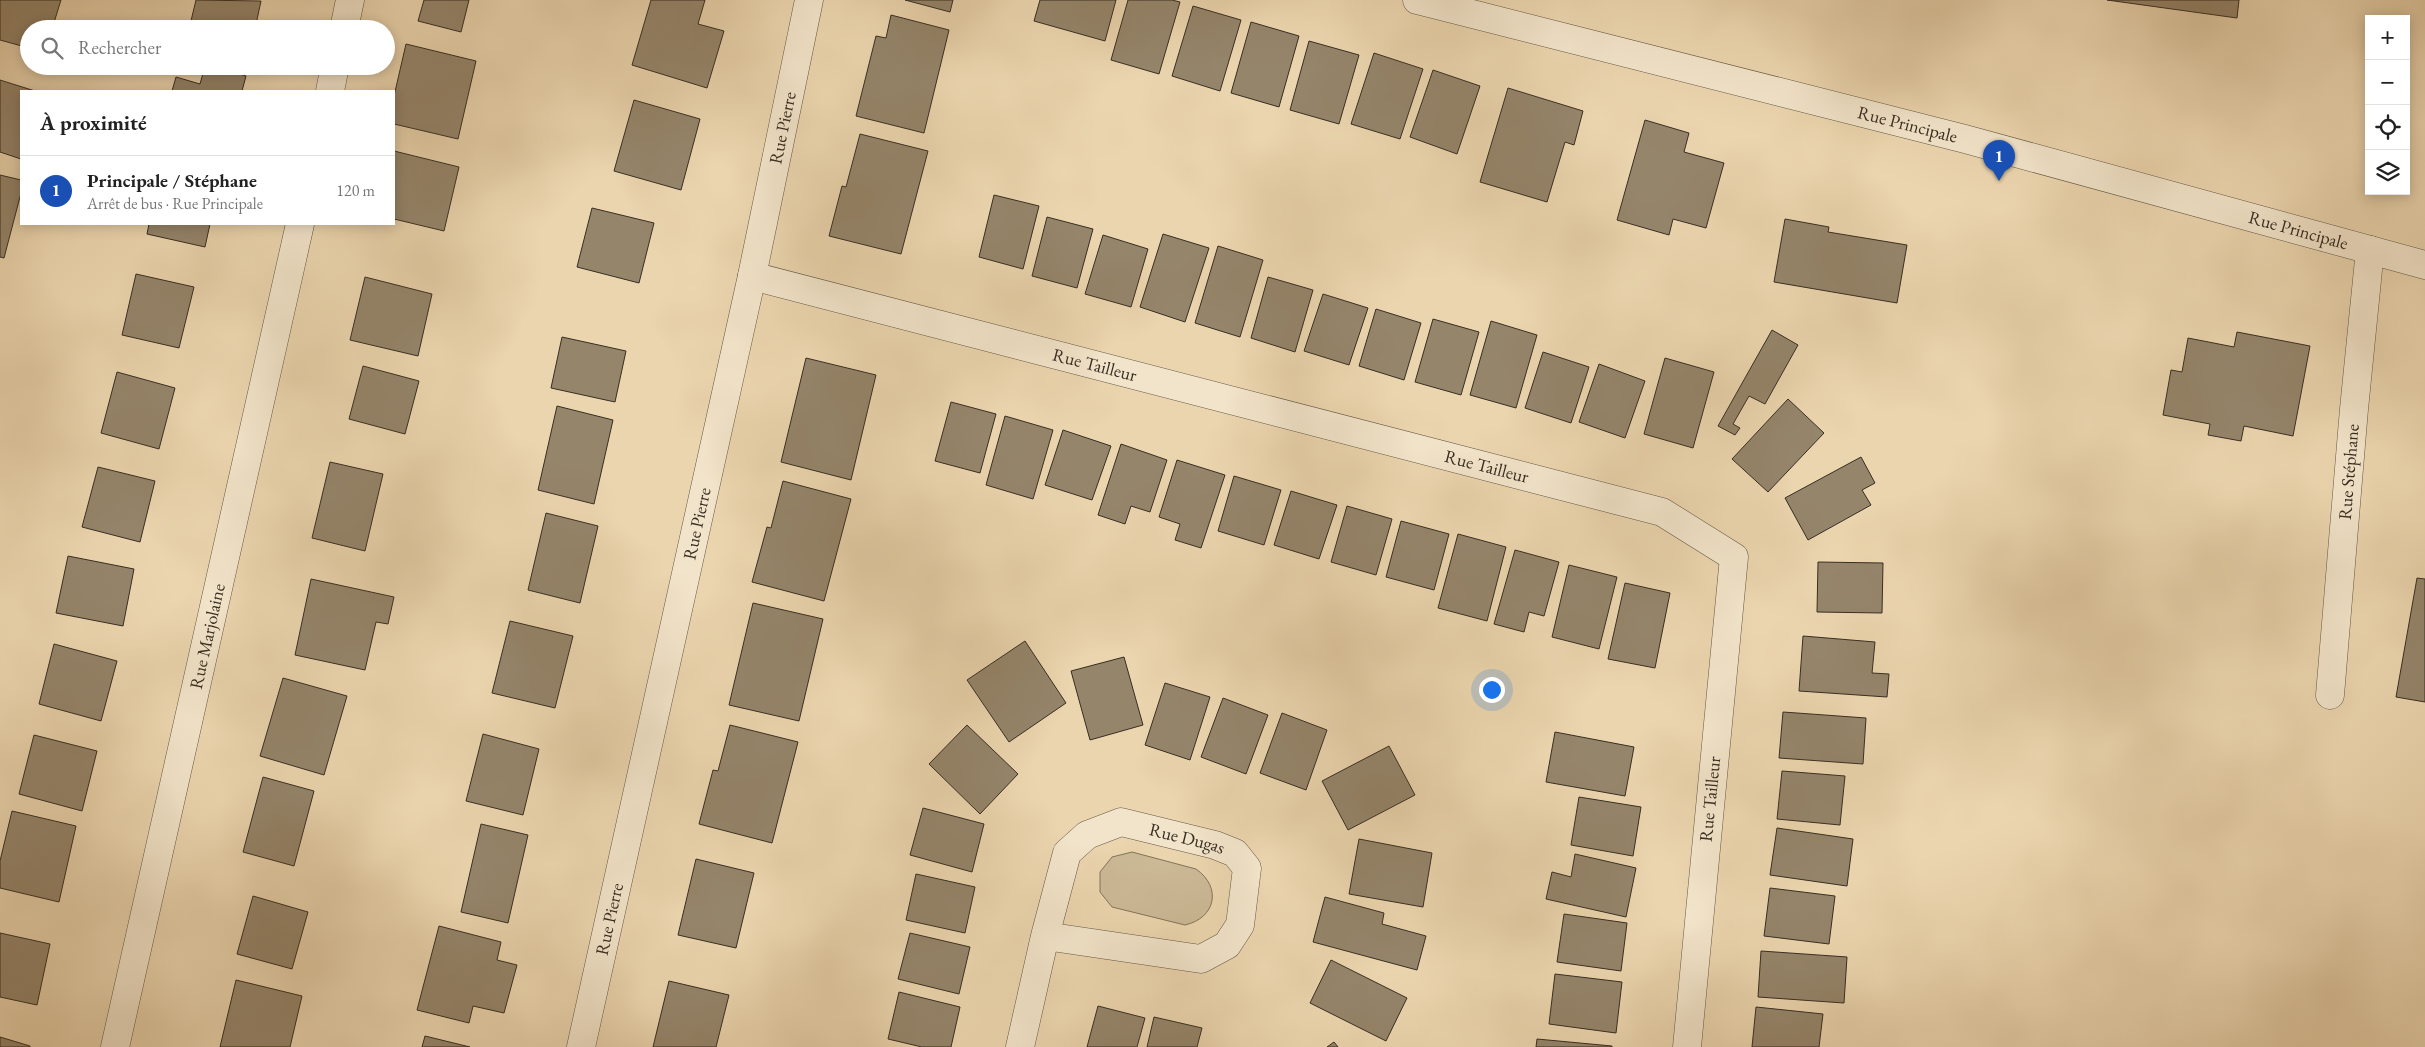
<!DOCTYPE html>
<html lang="fr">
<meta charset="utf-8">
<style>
:root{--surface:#fff;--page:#f2f2f2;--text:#222;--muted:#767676;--line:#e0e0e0;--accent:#1a73e8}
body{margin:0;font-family:"EB Garamond",serif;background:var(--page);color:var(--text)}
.controls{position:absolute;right:15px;top:15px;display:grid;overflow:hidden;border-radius:0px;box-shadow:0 2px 12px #0003}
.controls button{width:45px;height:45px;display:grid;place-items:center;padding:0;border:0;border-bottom:1px solid var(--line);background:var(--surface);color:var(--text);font:25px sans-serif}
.you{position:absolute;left:1491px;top:689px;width:18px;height:18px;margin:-12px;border:4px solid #fff;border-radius:50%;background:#1a73e8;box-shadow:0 0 0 8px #1a73e833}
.badge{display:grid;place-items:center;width:32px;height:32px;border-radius:50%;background:var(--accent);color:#fff;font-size:16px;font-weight:700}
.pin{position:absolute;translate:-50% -41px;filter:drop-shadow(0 1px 2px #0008)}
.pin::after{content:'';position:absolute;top:26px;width:18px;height:15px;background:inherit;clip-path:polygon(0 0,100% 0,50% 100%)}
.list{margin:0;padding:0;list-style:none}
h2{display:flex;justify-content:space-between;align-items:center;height:65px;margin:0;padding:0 20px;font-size:21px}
h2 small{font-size:16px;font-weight:400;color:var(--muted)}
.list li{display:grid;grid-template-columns:32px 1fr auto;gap:15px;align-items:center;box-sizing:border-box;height:70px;padding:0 20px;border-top:1px solid var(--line)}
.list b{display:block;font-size:19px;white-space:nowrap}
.list p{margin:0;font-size:16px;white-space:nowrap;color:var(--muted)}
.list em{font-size:16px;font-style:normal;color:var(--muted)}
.icon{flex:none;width:28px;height:28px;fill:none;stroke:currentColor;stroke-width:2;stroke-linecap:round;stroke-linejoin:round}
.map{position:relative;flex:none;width:2425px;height:1047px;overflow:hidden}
.search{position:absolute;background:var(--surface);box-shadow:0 2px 12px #0003;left:20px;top:20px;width:375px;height:55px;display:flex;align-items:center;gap:12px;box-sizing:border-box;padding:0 18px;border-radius:28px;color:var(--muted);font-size:19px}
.panel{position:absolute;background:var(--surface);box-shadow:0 2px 12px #0003;left:20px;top:90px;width:375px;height:135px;border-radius:0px}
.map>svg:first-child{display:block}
</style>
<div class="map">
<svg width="2425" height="1047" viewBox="0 0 2425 1047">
<rect width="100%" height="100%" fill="#ebd5ae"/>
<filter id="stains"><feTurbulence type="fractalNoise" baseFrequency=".004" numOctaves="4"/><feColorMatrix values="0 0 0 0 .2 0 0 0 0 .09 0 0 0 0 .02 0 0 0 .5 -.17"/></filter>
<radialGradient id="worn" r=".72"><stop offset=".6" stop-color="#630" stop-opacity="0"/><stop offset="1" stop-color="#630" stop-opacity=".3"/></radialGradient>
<!-- grass -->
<path fill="#ccb996" stroke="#82745c" d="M1132,852L1196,869C1222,887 1216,918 1185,925L1112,907L1100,892V872L1112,857Z"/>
<!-- building -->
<path fill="#95856b" stroke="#372e23" d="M0,0H61L52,29H29V48L0,40Z
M196,0L261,1L255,29H189Z
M424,0H469L461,32L418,21Z
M651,0H705L698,24L724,31L707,88L632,65Z
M905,0H953L950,12Z
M1040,0H1116L1105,41L1034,21Z
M1128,0H1172L1180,2L1159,74L1111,60Z
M2107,0H2239L2237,18Z
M1193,6L1241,20L1220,91L1172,76Z
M891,15L949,30L924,133L856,116L876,36L886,38Z
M1251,22L1299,36L1279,107L1231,93Z
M1309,41L1359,55L1339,124L1290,110Z
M406,44L476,61L458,139L394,124V96Z
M1374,53L1423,69L1400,139L1351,124Z
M205,66H213L246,76L242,91H172L176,77L200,84Z
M1433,70L1480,86L1457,154L1410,137Z
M0,80L35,91H21V159L0,152Z
M1508,88L1583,111L1574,145L1565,142L1547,202L1480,182Z
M634,100L700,119L681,190L614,171Z
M1645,120L1689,133L1684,152L1724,163L1706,228L1673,219L1669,235L1617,220Z
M860,134L928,151L901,254L829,236L842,186L846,187Z
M394,151L459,167L444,231L394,219Z
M0,175L21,180V193L4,258L0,257Z
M994,195L1039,206L1023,269L979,257Z
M592,208L654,223L639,283L577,267Z
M1047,217L1093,229L1077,288L1032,276Z
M1785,219L1829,227L1828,232L1907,245L1897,303L1774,282Z
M149,224H210L205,247L147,234Z
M1163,234L1209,248L1185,322L1140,307Z
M1103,235L1148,249L1131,307L1085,294Z
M1218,246L1263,260L1240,337L1195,323Z
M136,274L194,287L179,348L122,335Z
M365,277L432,294L418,356L350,340Z
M1268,277L1313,290L1295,352L1251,338Z
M1323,294L1368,308L1349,365L1304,351Z
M1376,309L1421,323L1404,380L1359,366Z
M1433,319L1479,332L1461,395L1415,382Z
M1491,321L1537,335L1516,408L1470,395Z
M1772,330L1798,345L1765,404L1749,396L1733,424L1740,428L1735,435L1718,426Z
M2237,332L2310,346L2293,436L2244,426L2241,441L2208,435L2210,424L2163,415L2171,370L2182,372L2188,338L2234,347Z
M562,337L626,351L615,402L551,388Z
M1543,352L1589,367L1571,423L1525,408Z
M806,358L876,375L851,480L781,462Z
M1665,358L1714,372L1693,448L1644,434Z
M1599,364L1645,381L1625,438L1579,422Z
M363,366L419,381L405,434L349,419Z
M117,372L175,388L159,449L101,433Z
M1788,399L1824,433L1768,492L1732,459Z
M951,402L996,414L980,473L935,461Z
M557,406L613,420L594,504L538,490Z
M1005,416L1053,430L1033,499L986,485Z
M1063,430L1111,446L1092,500L1045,485Z
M1121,444L1167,460L1150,512L1131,506L1125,524L1098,515Z
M1861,457L1875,483L1862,490L1871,505L1808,540L1785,498Z
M1177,460L1225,475L1201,548L1175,540L1180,524L1159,517Z
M330,462L383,474L365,551L312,538Z
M98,467L155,481L140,542L82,527Z
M1234,476L1281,490L1264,545L1218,531Z
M783,481L851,499L824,601L752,582L767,527L771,528Z
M1291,491L1337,505L1319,559L1274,545Z
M1347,506L1392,519L1376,575L1331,562Z
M546,513L598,526L580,603L528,590Z
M1401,521L1449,534L1434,590L1386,577Z
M1458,534L1506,547L1487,621L1438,608Z
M1515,550L1559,562L1544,616L1529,612L1524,632L1494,624Z
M68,556L134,569L123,626L56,613Z
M1818,562L1883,563L1882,613L1817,612Z
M1569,565L1617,577L1599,649L1552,637Z
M2417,578L2425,579V702L2396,697Z
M311,579L394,597L388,624L376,622L365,670L295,655Z
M1625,583L1670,593L1655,668L1608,659Z
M753,603L823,619L799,721L729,705Z
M510,621L573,636L555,708L492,693Z
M1803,636L1875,642L1872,673L1889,674L1887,697L1799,691Z
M1025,641L1066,703L1009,742L967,680Z
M54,644L117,661L101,721L39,704Z
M1124,657L1143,725L1090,740L1071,671Z
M283,678L347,696L324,775L260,756Z
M1165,683L1210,697L1190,760L1145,745Z
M1223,698L1268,715L1246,774L1201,757Z
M1783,712L1866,718L1863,764L1779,758Z
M1282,713L1327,730L1306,790L1260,773Z
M730,725L798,742L772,843L699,824L713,770L718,771Z
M967,725L1018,774L980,814L929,764Z
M1555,732L1634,747L1625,796L1546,782Z
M483,734L539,749L523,815L466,801Z
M34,735L97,751L82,811L19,794Z
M1389,746L1415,795L1348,830L1322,781Z
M1782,771L1845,776L1840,825L1777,819Z
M263,777L314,791L294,866L243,852Z
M1579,797L1641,807L1633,856L1571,845Z
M923,808L984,824L972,872L910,855Z
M12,811L76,826L59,902L0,888V861Z
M481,824L528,835L508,923L461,912Z
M1777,828L1853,839L1847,886L1770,875Z
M1359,839L1432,853L1423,907L1349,894Z
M1575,854L1636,868L1626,917L1546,899L1552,872L1571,877Z
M696,859L754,873L736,948L678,935Z
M916,874L975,887L965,933L906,920Z
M1770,888L1835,896L1829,944L1764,936Z
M253,896L308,912L292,969L237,954Z
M1325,897L1384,913L1382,924L1426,936L1417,970L1313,942Z
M1564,914L1627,923L1621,971L1557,962Z
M439,926L501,942L497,960L517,965L504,1013L473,1006L469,1023L417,1010Z
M0,933L50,944L37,1005L0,997Z
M910,933L970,947L959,994L898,979Z
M1761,951L1847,957L1844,1003L1758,997Z
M1331,960L1407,998L1386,1041L1310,1003Z
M1555,974L1622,982L1616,1033L1549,1024Z
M236,980L302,996L290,1047H220Z
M669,981L729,995L716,1047H653Z
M899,992L960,1007L951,1047H922L888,1039Z
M1098,1006L1145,1018L1137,1047H1087Z
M1756,1007L1823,1014L1819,1047H1752Z
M1154,1017L1202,1028L1197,1047H1147Z
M425,1036L470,1047H422Z
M0,1037L30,1046V1047H0Z
M1537,1039L1612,1046V1047H1536Z
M1334,1042L1338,1047H1327Z"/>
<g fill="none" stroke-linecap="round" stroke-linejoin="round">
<defs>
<g id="minor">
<path id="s1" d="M1417,0L1965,139L2425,265"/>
<path d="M344,29L350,0"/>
<path d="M330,91L335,66"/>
<path id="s2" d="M752,276L1662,512L1734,557L1687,1047"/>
<path id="s3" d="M2330,695L2354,409L2370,250"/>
<path id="s4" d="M115,1047L300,224"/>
<path id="s5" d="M581,1047L752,276L809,0"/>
<path id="s6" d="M1020,1047L1045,936L1067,853L1087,835L1121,822L1215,845L1235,853L1247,868L1240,925L1227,945L1201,959L1045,936"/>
</g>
</defs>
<!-- minor casing -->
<use href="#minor" stroke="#645846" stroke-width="29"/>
<!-- minor -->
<use href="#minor" stroke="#f2e4ca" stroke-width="28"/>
</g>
<g text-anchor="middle" stroke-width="4.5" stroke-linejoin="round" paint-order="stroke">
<!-- street labels -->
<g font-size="18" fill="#372e23" stroke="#f2e4ca">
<text dy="6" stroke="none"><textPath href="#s1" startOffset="506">Rue Principale</textPath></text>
<text dy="6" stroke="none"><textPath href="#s5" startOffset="941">Rue Pierre</textPath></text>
<text dy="6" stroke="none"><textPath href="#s1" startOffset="911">Rue Principale</textPath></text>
<text dy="6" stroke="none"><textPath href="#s2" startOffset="354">Rue Tailleur</textPath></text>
<text dy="6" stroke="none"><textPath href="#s2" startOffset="759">Rue Tailleur</textPath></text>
<text dy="6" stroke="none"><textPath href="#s3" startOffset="224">Rue Stéphane</textPath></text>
<text dy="6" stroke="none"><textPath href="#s5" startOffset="536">Rue Pierre</textPath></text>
<text dy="6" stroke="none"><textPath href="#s4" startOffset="421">Rue Marjolaine</textPath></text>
<text transform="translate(1710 799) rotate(-84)" y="6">Rue Tailleur</text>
<text dy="6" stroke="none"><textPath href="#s6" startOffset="331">Rue Dugas</textPath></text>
<text dy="6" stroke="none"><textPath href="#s5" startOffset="131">Rue Pierre</textPath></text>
</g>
</g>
<rect width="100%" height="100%" filter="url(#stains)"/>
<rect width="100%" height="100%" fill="url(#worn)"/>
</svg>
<div class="controls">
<button>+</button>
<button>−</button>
<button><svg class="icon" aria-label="locate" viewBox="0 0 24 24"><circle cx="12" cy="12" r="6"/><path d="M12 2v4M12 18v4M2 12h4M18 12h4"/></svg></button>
<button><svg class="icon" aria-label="layers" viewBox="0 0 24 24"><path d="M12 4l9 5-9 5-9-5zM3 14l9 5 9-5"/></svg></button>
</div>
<div class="you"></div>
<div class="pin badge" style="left:1999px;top:181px;background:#1a4fb4">1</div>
<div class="search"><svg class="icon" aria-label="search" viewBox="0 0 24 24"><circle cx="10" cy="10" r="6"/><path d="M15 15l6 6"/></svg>Rechercher</div>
<section class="panel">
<h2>À proximité<small></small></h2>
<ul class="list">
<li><span class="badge" style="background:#1a4fb4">1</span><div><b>Principale / Stéphane</b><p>Arrêt de bus · Rue Principale</p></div><em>120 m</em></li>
</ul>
</section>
</div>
